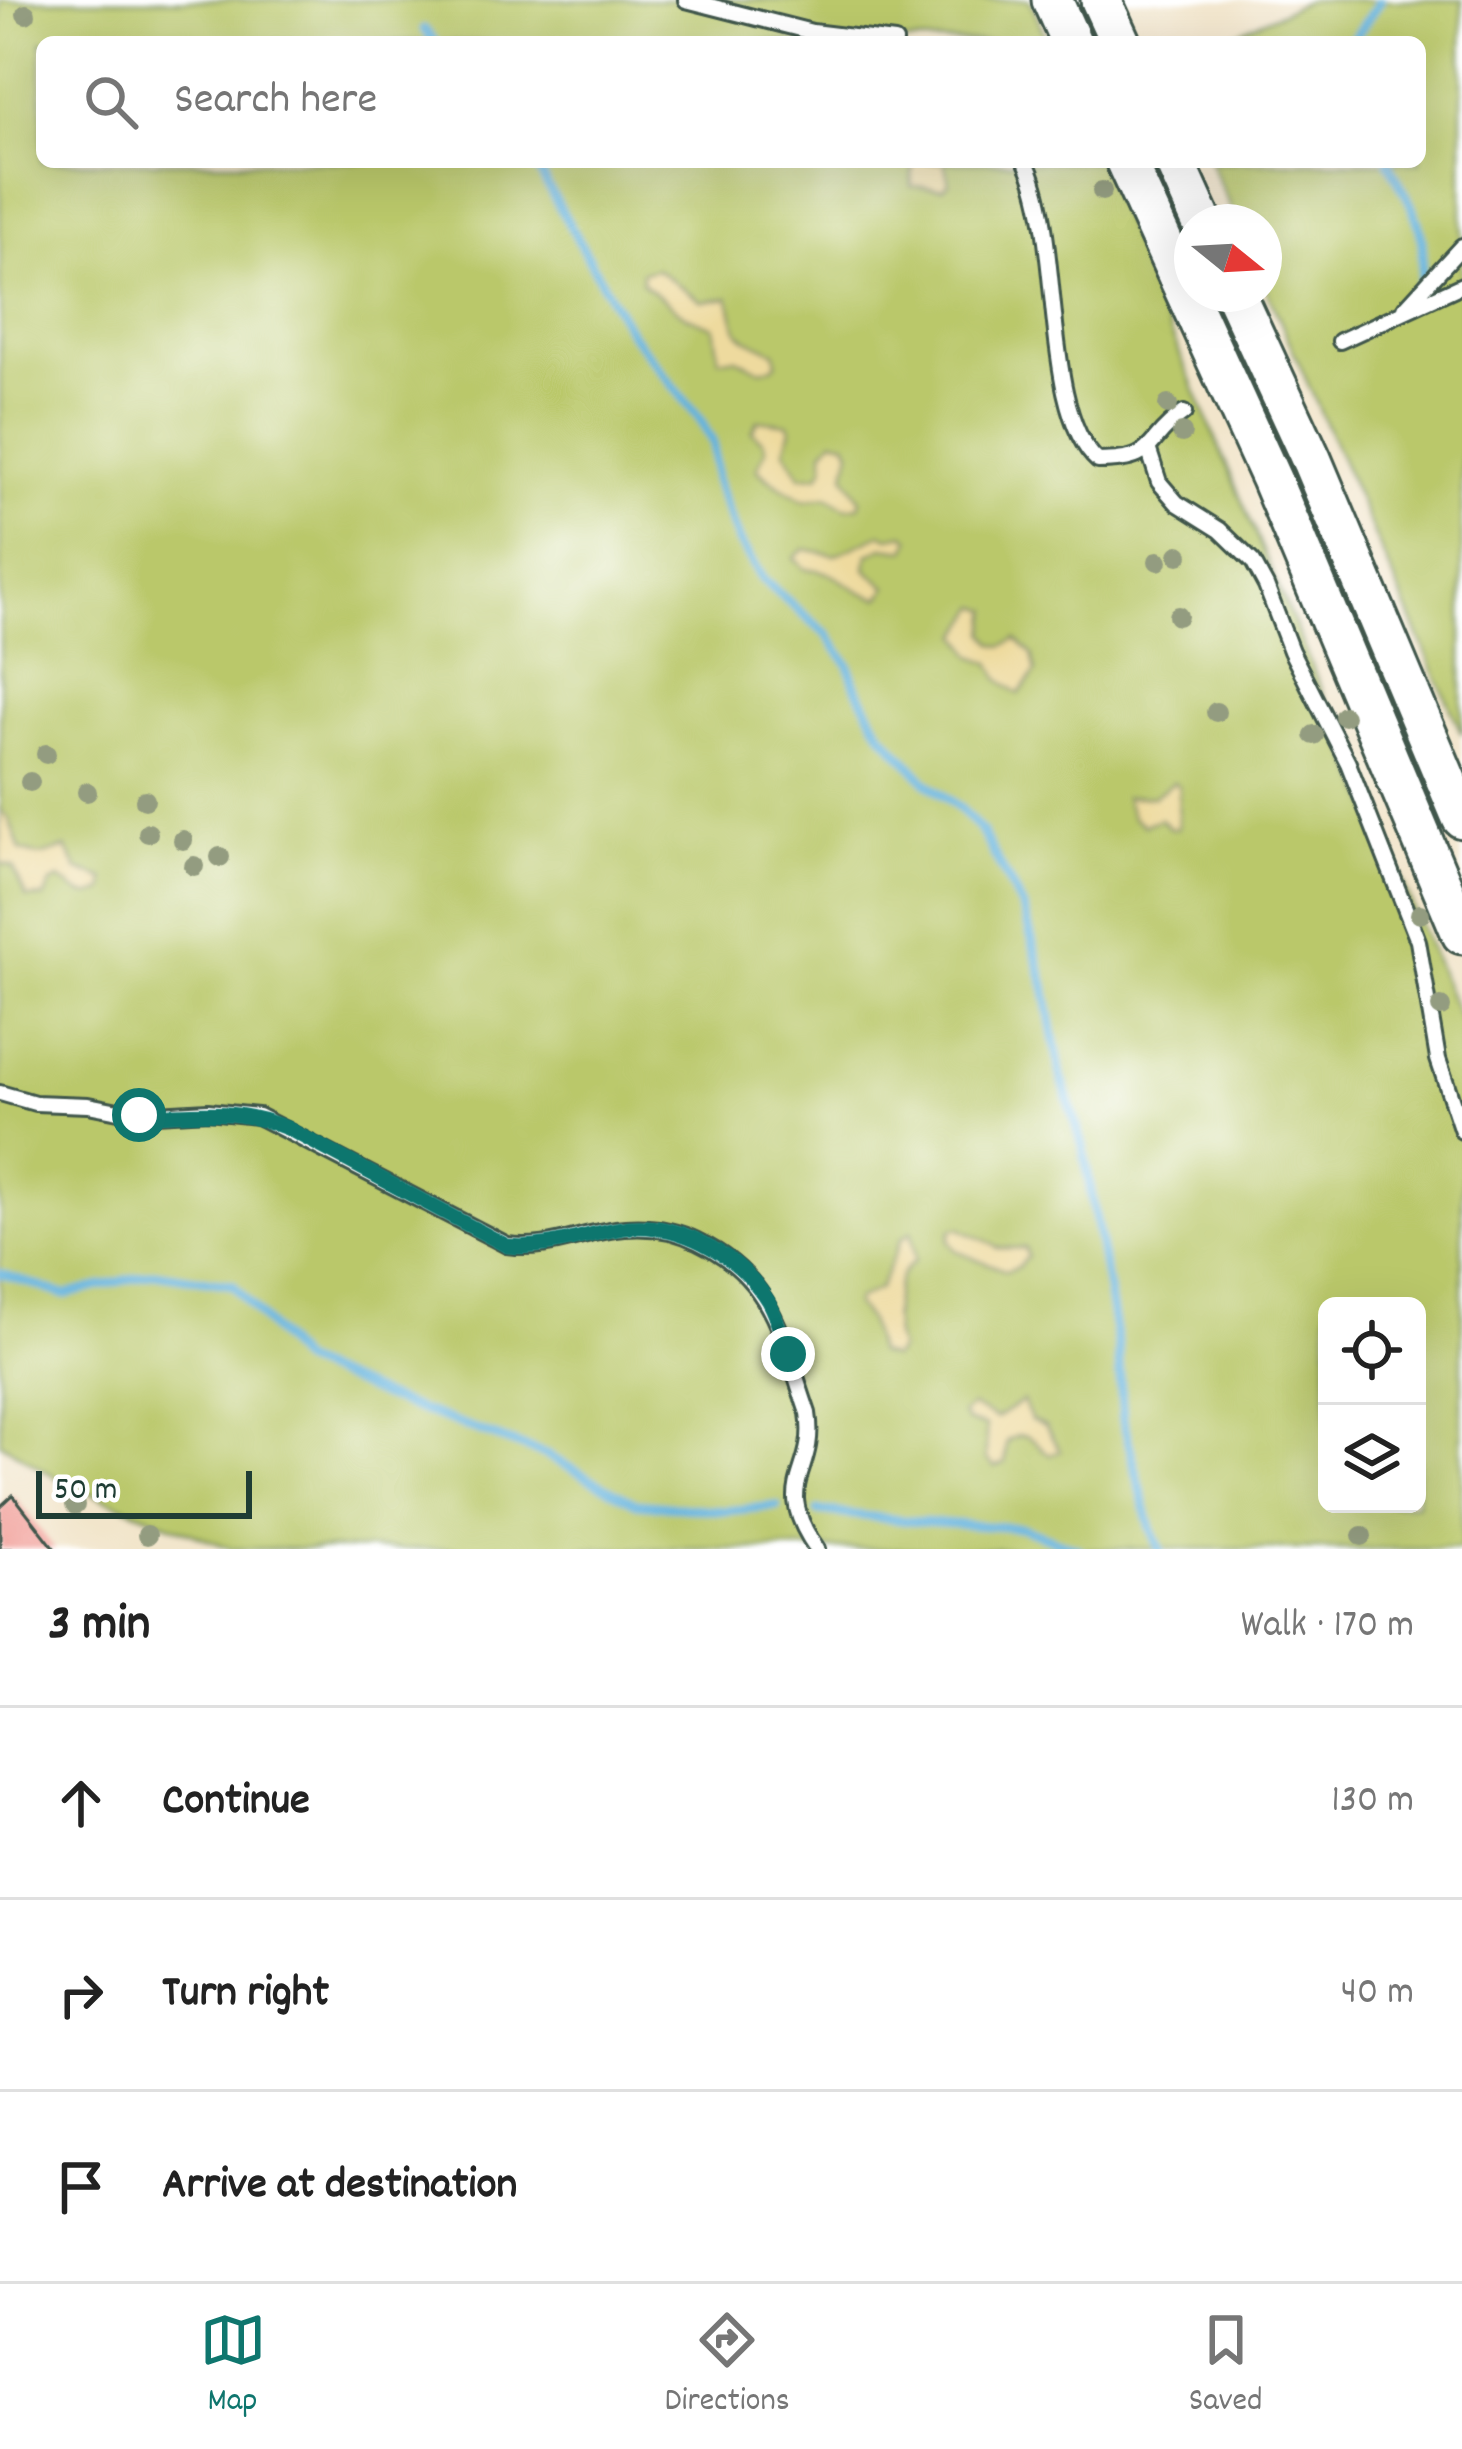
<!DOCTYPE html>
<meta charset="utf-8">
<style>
:root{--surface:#fff;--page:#f6f6f6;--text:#222;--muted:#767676;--line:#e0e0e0;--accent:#0f766e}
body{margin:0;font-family:Dekko,sans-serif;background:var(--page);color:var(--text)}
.controls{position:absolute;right:36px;bottom:36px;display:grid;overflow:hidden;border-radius:18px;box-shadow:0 12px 48px #0002}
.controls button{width:108px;height:108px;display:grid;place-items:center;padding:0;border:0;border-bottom:3px solid var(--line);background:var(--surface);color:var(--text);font:60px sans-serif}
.compass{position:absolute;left:1174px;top:204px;width:108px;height:108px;border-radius:50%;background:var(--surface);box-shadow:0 12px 48px #0002;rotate:108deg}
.scale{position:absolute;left:36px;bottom:30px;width:216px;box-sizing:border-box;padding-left:12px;border:6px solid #1f3d34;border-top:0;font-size:33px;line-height:42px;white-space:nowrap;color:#1f3d34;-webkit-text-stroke:9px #fff;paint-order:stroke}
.stop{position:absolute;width:36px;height:36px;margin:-27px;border:9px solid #0f766e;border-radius:50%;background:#fff}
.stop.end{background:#0f766e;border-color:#fff;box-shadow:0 3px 12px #0008}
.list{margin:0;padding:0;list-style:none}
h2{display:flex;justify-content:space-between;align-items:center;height:156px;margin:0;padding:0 48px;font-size:51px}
h2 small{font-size:39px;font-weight:400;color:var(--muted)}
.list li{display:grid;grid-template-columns:78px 1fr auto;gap:36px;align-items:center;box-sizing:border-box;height:192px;padding:0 48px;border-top:3px solid var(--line)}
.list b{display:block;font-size:45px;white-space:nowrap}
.list em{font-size:39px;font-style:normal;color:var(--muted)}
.icon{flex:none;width:66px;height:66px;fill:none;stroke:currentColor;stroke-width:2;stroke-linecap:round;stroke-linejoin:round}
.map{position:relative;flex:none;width:1462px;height:1549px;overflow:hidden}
.search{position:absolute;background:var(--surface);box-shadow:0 12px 48px #0002;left:36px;right:36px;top:36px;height:132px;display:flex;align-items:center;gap:30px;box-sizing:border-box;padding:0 42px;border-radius:18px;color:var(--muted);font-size:45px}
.sheet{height:732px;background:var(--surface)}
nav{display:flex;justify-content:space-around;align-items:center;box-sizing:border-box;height:168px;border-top:3px solid var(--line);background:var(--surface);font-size:33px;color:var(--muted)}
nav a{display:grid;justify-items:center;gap:6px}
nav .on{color:var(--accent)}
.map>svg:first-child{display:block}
</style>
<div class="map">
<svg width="1462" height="1549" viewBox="0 0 1462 1549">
<rect width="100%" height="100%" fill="#fff"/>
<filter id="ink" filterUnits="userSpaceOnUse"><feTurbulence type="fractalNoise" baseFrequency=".00833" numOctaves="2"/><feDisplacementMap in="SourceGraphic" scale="24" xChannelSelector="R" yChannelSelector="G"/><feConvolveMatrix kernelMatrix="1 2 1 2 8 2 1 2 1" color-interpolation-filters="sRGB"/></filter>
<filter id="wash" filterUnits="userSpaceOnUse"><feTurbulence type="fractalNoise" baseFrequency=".004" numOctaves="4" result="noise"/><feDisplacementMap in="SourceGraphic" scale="48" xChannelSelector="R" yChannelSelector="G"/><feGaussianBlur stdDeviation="2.7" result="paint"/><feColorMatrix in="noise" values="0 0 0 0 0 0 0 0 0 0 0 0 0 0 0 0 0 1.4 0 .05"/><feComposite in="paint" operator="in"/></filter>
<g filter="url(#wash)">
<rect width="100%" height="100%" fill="#f2e5cb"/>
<!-- green -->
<path fill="#bac86b" stroke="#6c8250" stroke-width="3" fill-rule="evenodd" d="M0,0H1030L1048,42H42V162H1099L1462,1024V1549H232L64,1483L0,1442ZM1327,1306H1417V1504H1327Z
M1308,0H1462V734L1264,284V222H1237L1210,162H1420V42H1218Z"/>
<!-- sand -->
<path fill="#eeda9e" stroke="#868c69" stroke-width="3" d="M913,162H944L949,183L943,188L911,186Z
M656,269L702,301L729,298C739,345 738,333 775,352L777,362L773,367L761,370L736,358L719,359L714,327L687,317L642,283V272Z
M758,420L789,424L791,429L785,450L801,476L819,475L824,467V450L834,439L847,442L851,451L845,475L861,500L859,506L846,508L827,497L804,501C790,492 766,480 757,468L766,449L763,441L752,432Z
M881,534L890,537L905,534L911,539L906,550L883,547L868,555L866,569L887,587L880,598C847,592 840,569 805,569L794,558L805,549L835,555Z
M979,606L990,610L986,633L994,644L1003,646L1016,639L1032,654L1036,672L1019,694L1000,680L991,663L973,656L960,635Z
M1174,782L1179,787L1178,828L1171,829L1160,819L1144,825L1132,817L1125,797L1154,796Z
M0,810L9,819L20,850L40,856L66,848L78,870L105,879V890C84,903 75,889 59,879L51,883L44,898L26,897L13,867L0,863Z
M959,1228C975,1239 979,1234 997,1248H1025L1027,1257L1018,1267L1006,1271L955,1250L949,1241L951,1230Z
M911,1232L915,1260C910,1265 904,1270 901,1276C892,1297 891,1329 899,1350L892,1358L877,1353L868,1320L855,1305L856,1300L879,1289L901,1239Z
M1023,1401L1031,1420L1045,1426L1060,1451L1050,1455C1034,1443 1028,1426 1006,1442L1005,1463L995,1467L986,1459V1426L968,1422L962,1414L971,1406L996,1418Z"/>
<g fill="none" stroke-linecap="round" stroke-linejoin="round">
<!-- stream -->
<path stroke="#63b3de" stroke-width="9" d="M424,29L435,42
M1352,42L1380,0
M534,162L630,332L699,418L713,443L716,481L738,540L763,580L827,634L849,665L855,685L881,732L926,782L961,809L981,831L1023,908L1045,985L1061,1076L1083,1146L1118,1348L1123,1420L1151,1529L1160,1549
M1388,162C1416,212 1430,232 1419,290
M0,1273L64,1295L155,1273L233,1285L300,1362L392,1400L546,1455L636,1503L724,1511L777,1506
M818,1511L918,1522L1022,1528L1079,1549"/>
</g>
<g id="blocks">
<!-- building -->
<path fill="#f19f98" d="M13,1495L55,1549H0V1507Z"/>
</g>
</g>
<g filter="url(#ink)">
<use href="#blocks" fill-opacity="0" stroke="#3f564b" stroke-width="3"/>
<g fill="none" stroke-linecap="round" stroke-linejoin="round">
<defs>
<path id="lane" d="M686,0L812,32L895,42
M1026,162C1063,236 1041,411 1098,461C1160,461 1142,441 1184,413
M1405,308L1462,246
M1340,341L1462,285
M1149,451L1159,482L1177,503L1220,530L1253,562L1266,586L1291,651L1348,763L1418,941L1438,1059L1462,1131
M0,1093L35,1103L88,1105L139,1115L208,1111L258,1116L507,1245C550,1251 584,1231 625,1228C649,1226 675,1230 697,1241C774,1277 782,1339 808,1413C818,1475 770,1482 817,1549"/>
<path id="secondary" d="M1052,0L1071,42
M1101,0L1120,42
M1126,162L1271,479L1462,934
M1175,162L1202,222
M1235,294L1312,461L1462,818"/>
</defs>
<!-- lane casing -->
<use href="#lane" stroke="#3f564b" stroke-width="20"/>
<!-- secondary casing -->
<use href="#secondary" stroke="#3f564b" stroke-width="45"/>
<!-- lane -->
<use href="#lane" stroke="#fff" stroke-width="14"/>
<!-- secondary -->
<use href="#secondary" stroke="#fff" stroke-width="39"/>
</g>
<!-- trees -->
<g fill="#939c80">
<circle cx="26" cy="14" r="10"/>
<circle cx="1102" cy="191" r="10"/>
<circle cx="1168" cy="405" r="10"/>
<circle cx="1182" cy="433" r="10"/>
<circle cx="1179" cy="555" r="10"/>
<circle cx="1158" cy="561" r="10"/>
<circle cx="1178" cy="616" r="10"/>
<circle cx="1216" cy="712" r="10"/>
<circle cx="1344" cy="716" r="10"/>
<circle cx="1314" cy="735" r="10"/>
<circle cx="46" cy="754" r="10"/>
<circle cx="30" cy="782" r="10"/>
<circle cx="87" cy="792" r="10"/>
<circle cx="145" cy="800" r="10"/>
<circle cx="148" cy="833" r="10"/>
<circle cx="183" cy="840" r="10"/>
<circle cx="220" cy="857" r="10"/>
<circle cx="194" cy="866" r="10"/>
<circle cx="1420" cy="914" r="10"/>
<circle cx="1441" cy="1007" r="10"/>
<circle cx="75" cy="1505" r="10"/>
<circle cx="147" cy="1535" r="10"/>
<circle cx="1362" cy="1536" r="10"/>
</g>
</g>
<g fill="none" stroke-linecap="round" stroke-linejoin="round" filter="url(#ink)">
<!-- route -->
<path stroke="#0f766e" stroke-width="15" d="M139,1115C195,1115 232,1106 287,1128L507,1246C547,1250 579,1236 617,1229C674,1218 738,1253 768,1301C777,1317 782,1336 788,1354"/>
</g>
</svg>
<div class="controls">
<button><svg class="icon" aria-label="locate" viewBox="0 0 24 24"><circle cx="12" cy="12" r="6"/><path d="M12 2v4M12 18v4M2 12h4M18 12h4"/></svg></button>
<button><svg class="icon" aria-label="layers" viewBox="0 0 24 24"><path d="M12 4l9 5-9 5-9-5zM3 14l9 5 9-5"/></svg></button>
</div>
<svg class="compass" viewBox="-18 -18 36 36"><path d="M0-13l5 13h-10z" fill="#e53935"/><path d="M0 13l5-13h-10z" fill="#767676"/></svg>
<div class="scale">50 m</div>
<div class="stop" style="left:139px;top:1115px"></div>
<div class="stop end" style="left:788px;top:1354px"></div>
<div class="search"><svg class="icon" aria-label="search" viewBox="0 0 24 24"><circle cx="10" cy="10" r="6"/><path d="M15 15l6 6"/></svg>Search here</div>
</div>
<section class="sheet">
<h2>3 min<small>Walk · 170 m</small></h2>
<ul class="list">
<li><svg class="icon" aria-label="ahead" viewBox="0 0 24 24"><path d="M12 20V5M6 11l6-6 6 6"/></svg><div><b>Continue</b></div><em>130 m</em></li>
<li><svg class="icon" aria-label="right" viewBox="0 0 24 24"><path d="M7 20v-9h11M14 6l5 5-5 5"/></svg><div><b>Turn right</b></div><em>40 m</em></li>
<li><svg class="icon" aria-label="arrive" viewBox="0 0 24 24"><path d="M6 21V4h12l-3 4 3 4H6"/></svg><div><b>Arrive at destination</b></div></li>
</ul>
</section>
<nav>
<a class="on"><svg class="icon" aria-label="map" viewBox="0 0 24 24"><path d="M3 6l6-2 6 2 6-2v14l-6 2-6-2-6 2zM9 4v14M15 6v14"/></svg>Map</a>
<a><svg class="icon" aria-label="directions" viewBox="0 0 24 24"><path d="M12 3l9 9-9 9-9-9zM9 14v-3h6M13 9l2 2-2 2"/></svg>Directions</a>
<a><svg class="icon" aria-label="saved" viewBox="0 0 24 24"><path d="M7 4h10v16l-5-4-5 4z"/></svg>Saved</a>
</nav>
